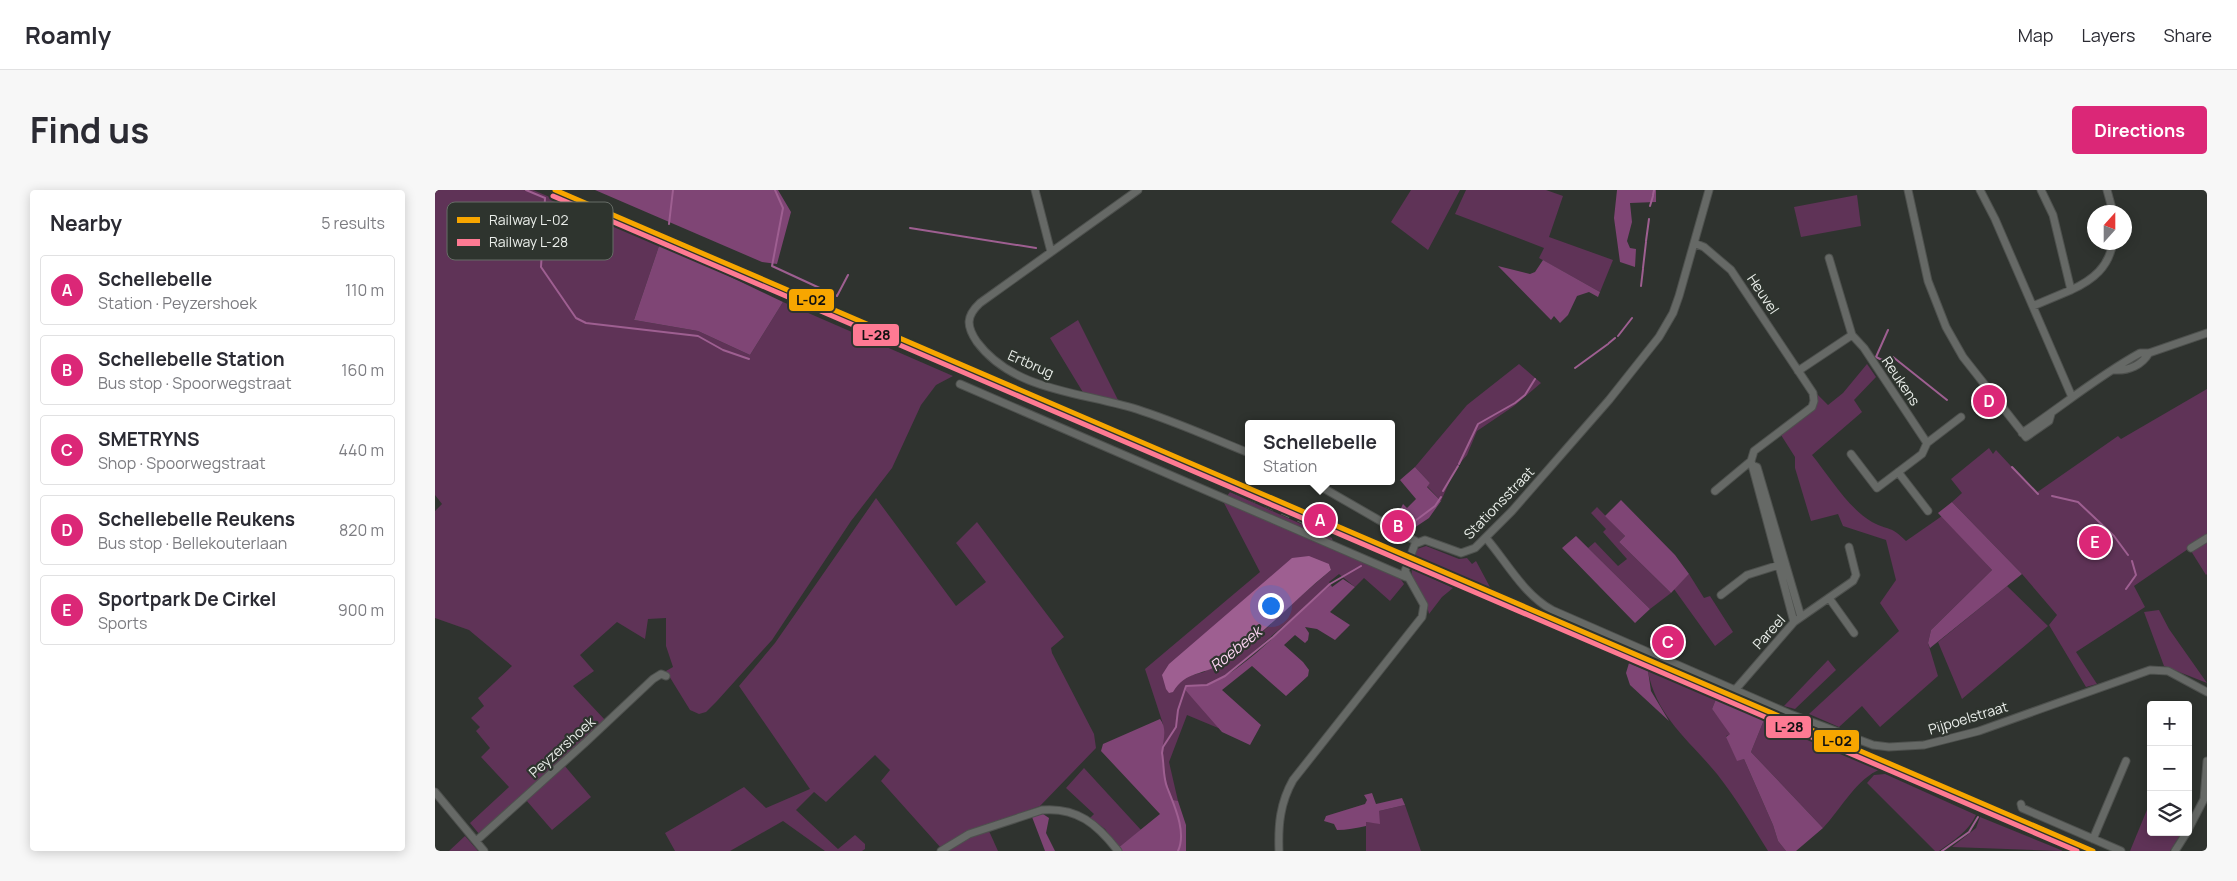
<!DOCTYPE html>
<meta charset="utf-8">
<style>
:root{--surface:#fff;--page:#f7f7f7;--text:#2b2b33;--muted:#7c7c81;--line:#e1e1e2;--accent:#db2777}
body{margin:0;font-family:Manrope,sans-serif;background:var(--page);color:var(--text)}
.controls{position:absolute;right:15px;bottom:15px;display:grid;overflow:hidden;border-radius:5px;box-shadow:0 2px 12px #0003}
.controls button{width:45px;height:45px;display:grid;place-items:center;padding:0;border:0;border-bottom:1px solid var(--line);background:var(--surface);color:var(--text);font:25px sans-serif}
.compass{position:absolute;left:1652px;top:15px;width:45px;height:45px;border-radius:50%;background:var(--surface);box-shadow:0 2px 12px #0003;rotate:21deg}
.you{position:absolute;left:835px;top:415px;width:18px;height:18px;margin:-12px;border:4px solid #fff;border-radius:50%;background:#1a73e8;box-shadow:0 0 0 8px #1a73e833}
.badge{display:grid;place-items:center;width:32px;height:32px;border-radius:50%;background:var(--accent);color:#fff;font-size:16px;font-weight:700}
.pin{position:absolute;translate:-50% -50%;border:2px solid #fff;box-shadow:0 1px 5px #0006}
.popup{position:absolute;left:810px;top:230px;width:150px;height:65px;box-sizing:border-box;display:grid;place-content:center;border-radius:5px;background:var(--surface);filter:drop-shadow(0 1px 4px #0005);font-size:16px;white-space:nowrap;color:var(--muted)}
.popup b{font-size:19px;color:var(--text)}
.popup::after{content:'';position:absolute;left:50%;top:100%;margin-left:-10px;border:10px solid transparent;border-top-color:var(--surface)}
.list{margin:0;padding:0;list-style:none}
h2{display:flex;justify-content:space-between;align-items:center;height:65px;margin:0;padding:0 20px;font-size:21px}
h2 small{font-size:16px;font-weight:400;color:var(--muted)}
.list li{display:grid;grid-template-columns:32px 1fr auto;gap:15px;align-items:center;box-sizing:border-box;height:70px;margin:0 10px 10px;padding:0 10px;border:1px solid var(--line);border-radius:5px}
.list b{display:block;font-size:19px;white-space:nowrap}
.list p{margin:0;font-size:16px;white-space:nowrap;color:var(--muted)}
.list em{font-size:16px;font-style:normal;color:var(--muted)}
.icon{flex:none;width:28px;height:28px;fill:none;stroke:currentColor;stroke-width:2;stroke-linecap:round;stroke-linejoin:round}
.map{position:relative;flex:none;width:1772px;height:661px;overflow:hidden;border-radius:5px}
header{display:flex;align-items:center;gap:30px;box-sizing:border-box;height:70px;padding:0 25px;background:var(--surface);border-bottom:1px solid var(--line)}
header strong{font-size:24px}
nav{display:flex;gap:28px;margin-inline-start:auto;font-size:18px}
.intro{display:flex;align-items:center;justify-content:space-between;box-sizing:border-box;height:120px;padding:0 30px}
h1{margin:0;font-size:35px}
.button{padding:12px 22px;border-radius:5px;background:var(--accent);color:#fff;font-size:18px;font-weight:700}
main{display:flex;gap:30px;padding:0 30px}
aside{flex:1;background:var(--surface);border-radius:5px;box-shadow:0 2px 12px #0003}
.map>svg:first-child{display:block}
</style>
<header>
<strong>Roamly</strong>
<nav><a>Map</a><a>Layers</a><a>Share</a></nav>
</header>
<div class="intro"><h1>Find us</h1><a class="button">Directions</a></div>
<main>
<aside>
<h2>Nearby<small>5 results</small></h2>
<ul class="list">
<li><span class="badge">A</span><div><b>Schellebelle</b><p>Station · Peyzershoek</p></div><em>110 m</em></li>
<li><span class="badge">B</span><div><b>Schellebelle Station</b><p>Bus stop · Spoorwegstraat</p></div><em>160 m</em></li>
<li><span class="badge">C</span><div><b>SMETRYNS</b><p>Shop · Spoorwegstraat</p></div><em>440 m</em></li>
<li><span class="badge">D</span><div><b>Schellebelle Reukens</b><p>Bus stop · Bellekouterlaan</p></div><em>820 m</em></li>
<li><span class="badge">E</span><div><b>Sportpark De Cirkel</b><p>Sports</p></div><em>900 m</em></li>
</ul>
</aside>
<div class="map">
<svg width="1772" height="661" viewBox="0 0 1772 661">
<rect width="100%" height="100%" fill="#2f332f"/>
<!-- green -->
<path fill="#5f3357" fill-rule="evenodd" d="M0,0H98L225,53L199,130L263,141L315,165L348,112L518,186L501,195L486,215L457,278L416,331L337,450L282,511L271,522L264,524L255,520L231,481L238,477L231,456V428L213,429L210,449L182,432L145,465L159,481L138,496L171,531L45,645L35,633L74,597L46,567L55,558L41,541L45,537L36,528L49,516L43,508L77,476L34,440L0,428V321L7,314L0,305Z
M976,0H1025L993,60L956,32Z
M1031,0H1111L1128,6L1114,47L1178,70L1165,102L1104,68L1109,58L1020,24Z
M1422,5L1426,36L1366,47L1359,17Z
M643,130L684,212L649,204L615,148Z
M1084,174L1106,193L1079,216L1042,241L1032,265L1020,279L1006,311L992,296L995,293L980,277L1032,215Z
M1432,174L1441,187L1419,210L1427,222L1377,265C1394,286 1413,318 1437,332C1454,341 1455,335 1471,351L1507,326L1557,380L1496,440L1493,453L1503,486L1445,537L1427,516L1404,537L1374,524L1464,441L1445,413L1461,390L1451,350L1408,336L1403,324L1376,331L1360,278V267L1346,245L1379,219L1382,214L1381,203L1393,215L1408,203Z
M1772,199V346L1699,396L1710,417L1641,462L1662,494L1651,497L1614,435L1622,425L1587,384L1517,312L1527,303L1516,289L1554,258L1558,264L1561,260L1601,303L1683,246L1686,249Z
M795,302L897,348L899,358L965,388L969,394L955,411L929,388L920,397L904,384L894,392L896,395L790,486L772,495H757L751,501L788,540L752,525L734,572L743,611L740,612L737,610L730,592L726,564L728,534L710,479L825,382L788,311ZM894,374L896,380L860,411L815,454L769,482L750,487L745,491Z
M441,308L521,416L551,392L521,353L542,332L629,447L616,458L617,463L659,544L661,558L605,616L548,636L506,658L446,591L455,580L440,565L391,612L379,602L361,620L403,659L420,645L430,654V659L427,661H390L348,631L295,661H240L230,643L309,597L331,618L375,599L304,496L340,453Z
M1162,317L1190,346L1184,352L1236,403L1215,419L1153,358L1160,352L1183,376L1192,369L1168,342L1171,339L1156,323Z
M1772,351V384L1771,385L1756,361Z
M991,356L1024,369L1032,368L1037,374L1041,371L1056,399L978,366L982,359Z
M977,379L1018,398L1007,407L994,424C992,410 974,389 977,379Z
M1254,384L1269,408L1275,406L1298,442L1280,456L1239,399Z
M1572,396L1613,436L1527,509L1503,452Z
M1724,420L1734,439L1772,493L1729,476L1709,422Z
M1393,470L1401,480L1360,519L1349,516Z
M1213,481L1281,509L1277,519L1296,544L1291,546L1302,570L1309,569L1338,635L1343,651L1351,661H1333C1317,635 1301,608 1282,584C1254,550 1221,526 1213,481Z
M1329,530L1446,579C1422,588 1406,619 1388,638L1316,562Z
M129,575L156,607L117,640L91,610Z
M649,578L706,640L683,658L670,639L655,628L659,624L631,598Z
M1450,584L1541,625C1533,642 1519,650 1504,661H1500L1432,593L1439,585Z
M1716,610V642H1747L1735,661H1695Z
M970,615L986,661H931V632L944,633V621Z
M1545,627L1621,658L1628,661L1517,657L1541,638Z
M554,641L563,661H510L531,649Z
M30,646L43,661H14Z"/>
<!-- forest -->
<path fill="#7f4575" d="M160,0H343L356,22L342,74L327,72Z
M1182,0H1221V12L1195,13L1197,32L1192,51L1195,58L1201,59L1200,77L1185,72L1179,28Z
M225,53L348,112L315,165L263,141L199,130Z
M1108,70L1165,102L1163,107L1154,102L1142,106L1133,125L1125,133L1119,126L1116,130L1063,76L1095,84L1100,82Z
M980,277L995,293L992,297L1006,311L994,328L976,340L959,332L968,314L972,318L981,309L965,290Z
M1186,310L1240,365L1254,384L1236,403L1184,352L1190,346L1170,326Z
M1517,312L1587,384L1495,458L1493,453L1496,440L1557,380L1503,323Z
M1141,346L1215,419L1200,433L1127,358Z
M908,389L920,397L895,422L915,435L900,450L882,439L870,437L874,443L873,450L870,453L860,445L849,455L868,472L874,480L873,486L851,506L817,476L787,500L826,535L815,555L787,542L751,501V496C758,494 767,497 774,494C812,480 862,422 896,395L897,397Z
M1194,473L1213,481L1216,501L1234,531L1195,495L1191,483Z
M1281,509L1329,530L1316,562L1388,638L1361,661H1351L1343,651L1338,635L1309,569L1302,571L1291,547L1295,544L1277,519Z
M725,529C734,541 726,554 727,567C728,582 732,596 737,610L743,611L751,635V661H686L683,658L725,624L666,561L668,554Z
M937,603L941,614L967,608L970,615L944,621L945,634L931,632V636C922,638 911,640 902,640L899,634L889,631L891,626L930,614L932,610L929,605Z
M608,624L614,628L611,643L620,661H610L597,627Z"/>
<!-- water -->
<path fill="#9e5f91" d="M874,366L894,374L896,380C859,410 828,445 789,472C769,486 751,480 738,502L734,503L731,499L727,485L734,474L857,368Z"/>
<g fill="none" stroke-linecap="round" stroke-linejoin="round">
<!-- stream -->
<path stroke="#9e5f91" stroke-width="2" d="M91,0L110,8L106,77L141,128L151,133L263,146L288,160L314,169
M340,0L348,18L337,76L402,106L413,85
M1218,5L1219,0
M1215,16L1218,6
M234,34L238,0
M475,38L601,58
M1211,51L1214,29
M1208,78L1211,52
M1206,96L1208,79
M1453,140L1441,167L1447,170L1458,167L1512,210
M1183,146L1197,128
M1174,153L1180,148
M1140,178L1173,154
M1024,274L1043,234L1080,213L1090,205L1100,189
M1577,277L1603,304
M1008,301L1023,276
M1617,306L1643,312L1679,346L1693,365
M980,331L1000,316L1006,307
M1691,399L1701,385L1697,371
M743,661C752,642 739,615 732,597C728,587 729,573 727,563L728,557L741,537L743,520L751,496L772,495L790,486L838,447L895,394L926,376
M1507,661L1534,642L1543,627"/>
<defs>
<path id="minor" d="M600,0L616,62
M703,0L545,113C531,126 531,136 542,152C580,203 652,202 707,221C744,233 779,249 814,263
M1473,0L1493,91L1511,137L1528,167L1591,247L1614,231L1616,224
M1545,0L1560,29L1637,207
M1606,0L1618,25L1636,100C1658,90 1674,77 1678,52
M1672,0L1678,22
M1259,53L1269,57L1296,80L1378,203L1379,211L1377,217L1319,261L1316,271L1280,301
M1394,68L1417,145L1429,158L1492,253
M1598,116L1636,100
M1679,180C1694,181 1707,175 1714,163
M1363,181L1417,145
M525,194L971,387
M1587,243C1626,217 1663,186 1705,163H1714L1772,143
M1416,264L1442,298L1487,264L1492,253L1526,227
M1316,271L1359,432
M1319,276L1322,277L1366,427
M1463,282L1493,321
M876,291L982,352
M1051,348C1071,371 1088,404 1117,420L1355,524L1438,555L1454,557L1489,555L1544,541L1715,480L1733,481L1772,502
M1756,358L1772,348
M1286,405L1312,385L1347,374
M1394,408L1419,443
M1300,500L1359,432L1418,391L1421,385L1414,357
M0,602L49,661
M1586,614L1587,618L1686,661
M1753,640L1769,609L1772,571
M1658,649L1691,571
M41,651L151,552L218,489L226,484L231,486
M506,661L534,644L607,620C642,617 662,634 683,661
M844,661C843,635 845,613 858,590L987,427L989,415L970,381L980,354L990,350L1026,363L1040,358L1077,321L1174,210L1224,147L1238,123L1244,106L1274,0
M1740,661L1752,642"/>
</defs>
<!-- minor casing -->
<use href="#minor" stroke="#4e514e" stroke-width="9"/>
<!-- minor -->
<use href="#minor" stroke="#666966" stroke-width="7"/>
<!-- rail -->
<path stroke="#666a66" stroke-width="2" stroke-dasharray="9 9" stroke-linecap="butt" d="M287,75L358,111L685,251L879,338L964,366"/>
<defs>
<path id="rail-1" d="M120,0L1658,661"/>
<path id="rail-2" d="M118,6L1642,661"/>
</defs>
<!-- rail-1 casing -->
<use href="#rail-1" stroke="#2e342e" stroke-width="9"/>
<!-- rail-2 casing -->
<use href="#rail-2" stroke="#2e342e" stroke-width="9"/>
<!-- rail-1 -->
<use href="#rail-1" stroke="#f7a600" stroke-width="5"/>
<!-- rail-2 -->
<use href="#rail-2" stroke="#fe7a93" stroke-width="5"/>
</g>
<g text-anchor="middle" stroke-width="4.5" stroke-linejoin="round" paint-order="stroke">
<!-- street labels -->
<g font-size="14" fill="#eaeeea" stroke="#2e342e">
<text transform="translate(1328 104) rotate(56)" y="5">Heuvel</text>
<text transform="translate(596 174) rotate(24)" y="5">Ertbrug</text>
<text transform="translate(1466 191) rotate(56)" y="5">Reukens</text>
<text transform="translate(1064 313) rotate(-46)" y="5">Stationsstraat</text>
<text transform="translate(1334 442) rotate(-48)" y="5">Pareel</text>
<text transform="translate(1533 528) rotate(-17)" y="5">Pijpoelstraat</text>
<text transform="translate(127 557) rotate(-42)" y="5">Peyzershoek</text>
</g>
<!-- water labels -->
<g font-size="15" font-style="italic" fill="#fdd5f3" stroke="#2e342e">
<text transform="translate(801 459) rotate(-39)" y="5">Roebeek</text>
</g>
</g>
<!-- legend -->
<rect x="12" y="12" width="166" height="58" rx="8" fill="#2e342e" stroke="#666c66" stroke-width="1"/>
<rect x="22" y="27" width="23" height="6" fill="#f7a600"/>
<rect x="22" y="49" width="23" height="7" fill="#fe7a93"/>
<g font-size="14" fill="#eaeeea">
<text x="54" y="35">Railway L-02</text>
<text x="54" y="57">Railway L-28</text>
</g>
<g stroke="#2e342e" stroke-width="2">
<rect x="353" y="98" width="47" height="24" rx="5" fill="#f7a600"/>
<rect x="417" y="133" width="48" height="24" rx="5" fill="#fe7a93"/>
<rect x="1330" y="525" width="47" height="24" rx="5" fill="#fe7a93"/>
<rect x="1378" y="539" width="47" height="24" rx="5" fill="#f7a600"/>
</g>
<g font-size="14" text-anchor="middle" font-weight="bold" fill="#111">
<text x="376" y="115">L-02</text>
<text x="441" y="150">L-28</text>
<text x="1354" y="542">L-28</text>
<text x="1402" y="556">L-02</text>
</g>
</svg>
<div class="controls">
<button>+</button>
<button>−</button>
<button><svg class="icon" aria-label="layers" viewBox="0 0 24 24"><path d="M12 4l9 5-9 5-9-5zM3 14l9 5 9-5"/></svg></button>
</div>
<svg class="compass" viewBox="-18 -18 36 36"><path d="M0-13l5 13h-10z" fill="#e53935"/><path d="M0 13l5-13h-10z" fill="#7c7c81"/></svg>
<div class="you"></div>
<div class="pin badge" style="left:885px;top:330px">A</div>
<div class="popup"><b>Schellebelle</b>Station</div>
<div class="pin badge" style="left:963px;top:336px">B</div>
<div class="pin badge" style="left:1233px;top:452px">C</div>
<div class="pin badge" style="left:1554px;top:211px">D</div>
<div class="pin badge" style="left:1660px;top:352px">E</div>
</div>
</main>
